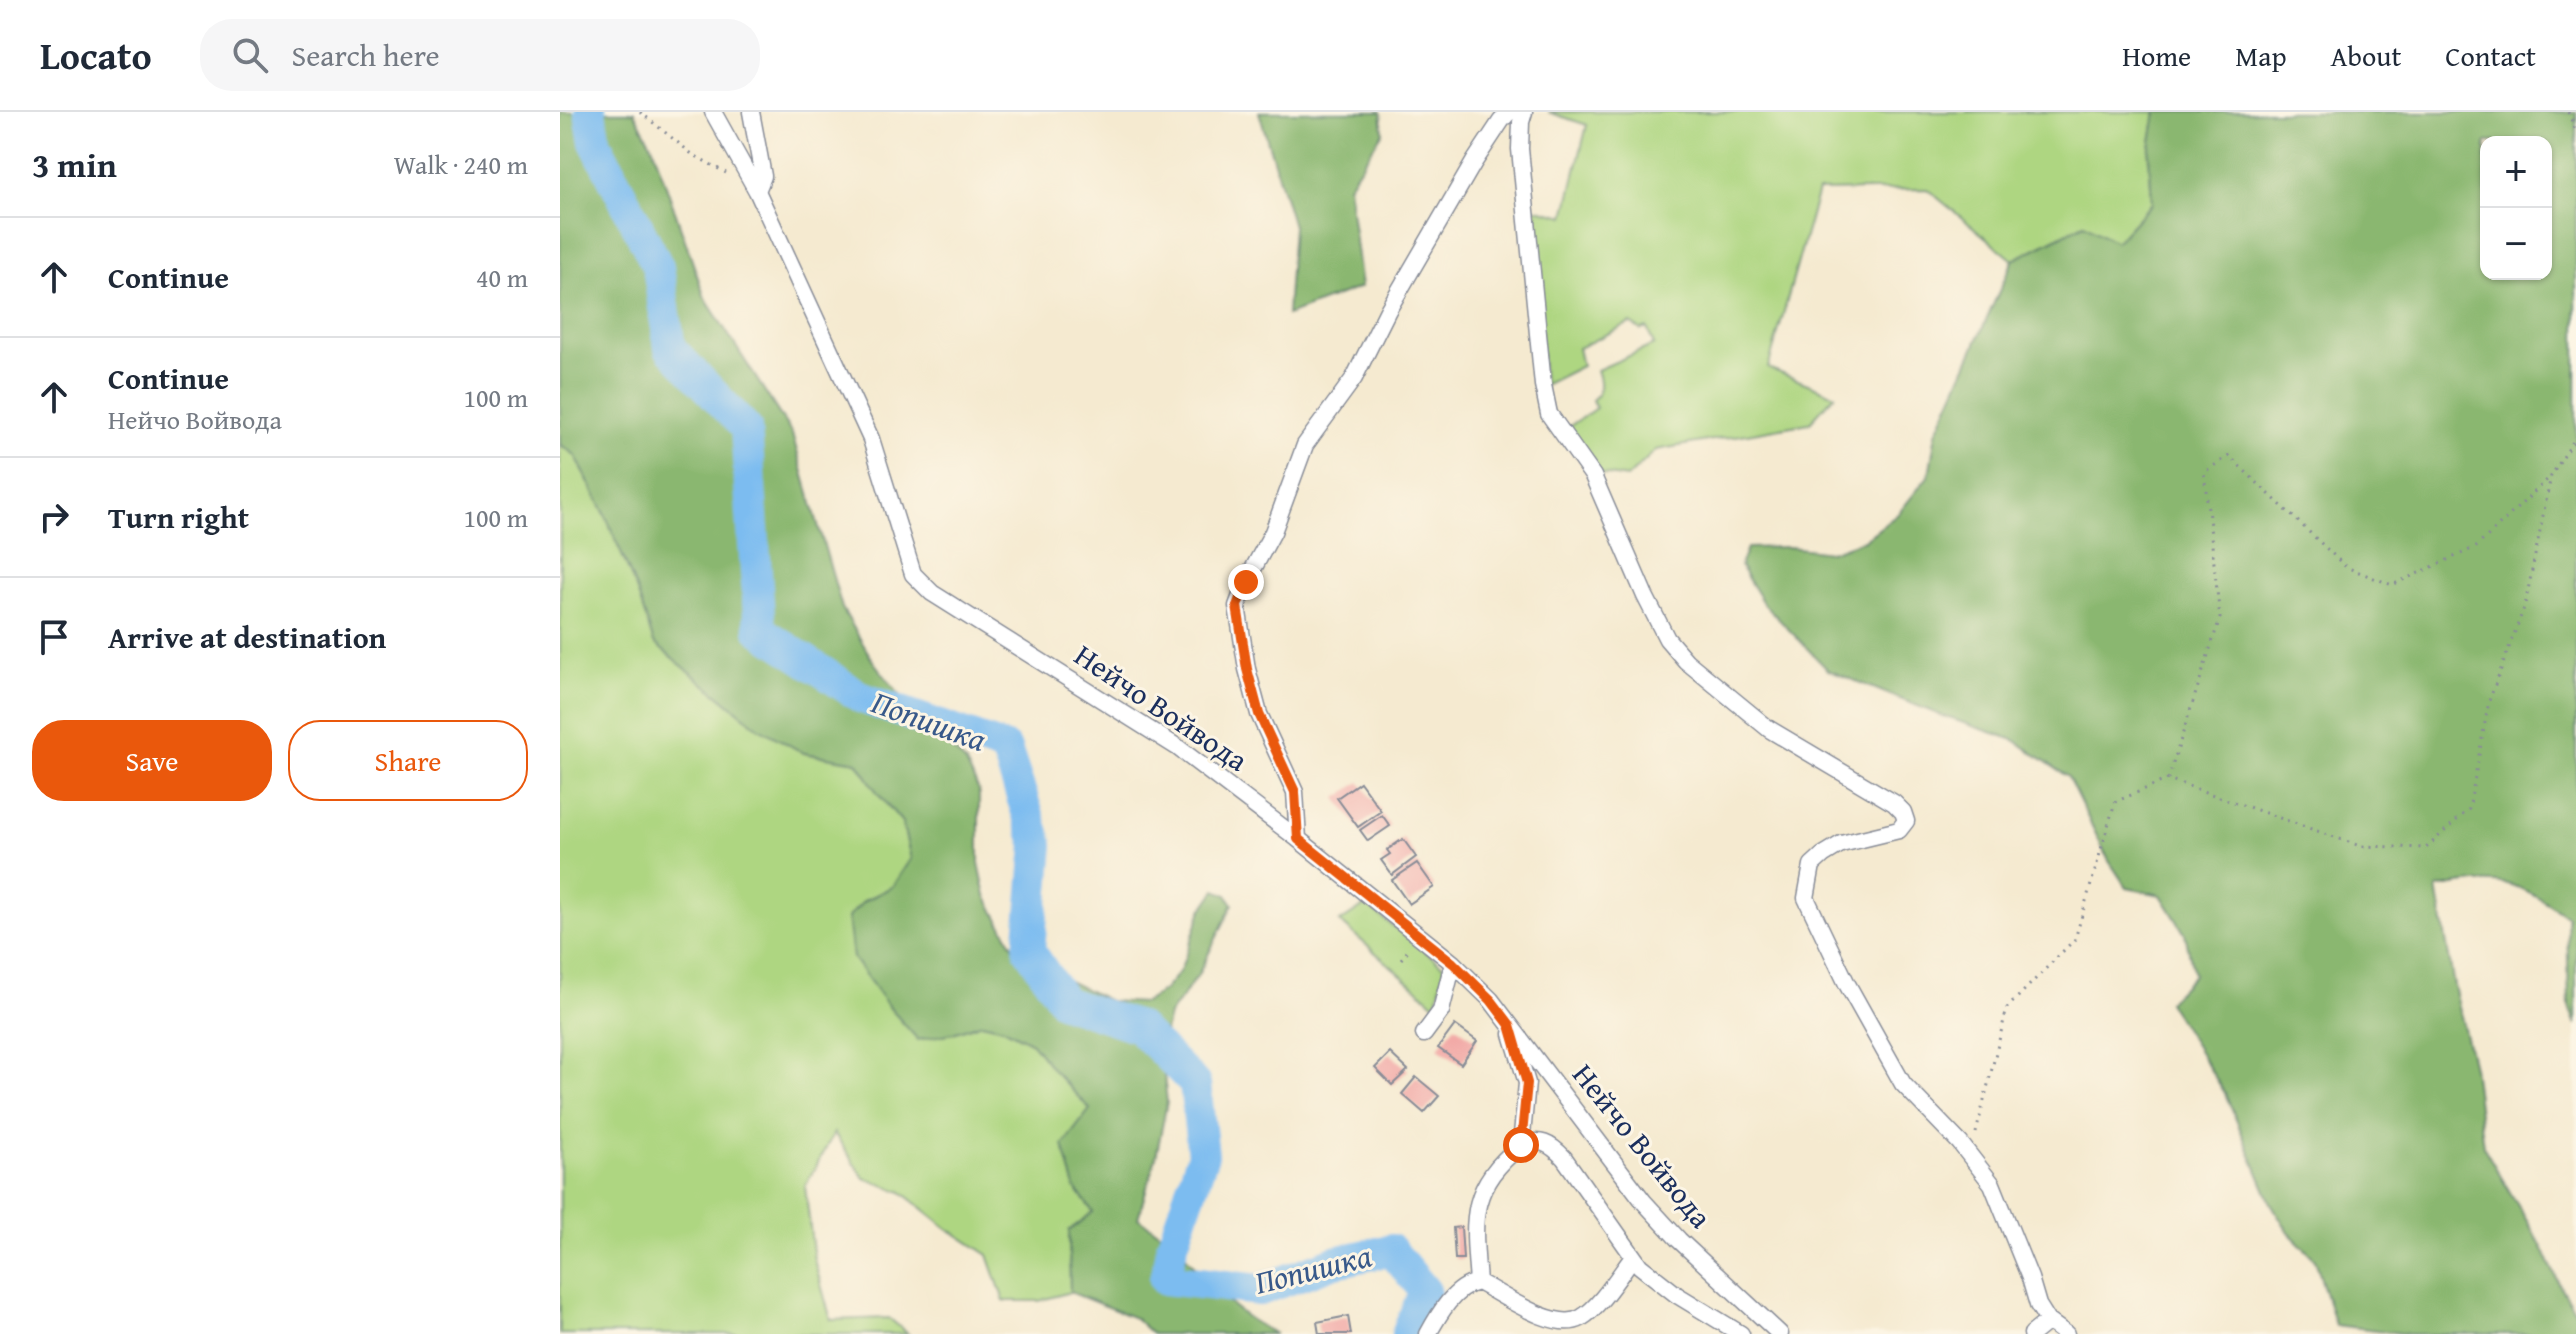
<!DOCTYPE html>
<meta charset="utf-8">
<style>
:root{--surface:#fff;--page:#f6f6f7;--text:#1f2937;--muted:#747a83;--line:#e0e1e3;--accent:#ea580c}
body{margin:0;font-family:"Gentium Book Plus",serif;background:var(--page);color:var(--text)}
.controls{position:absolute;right:24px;top:24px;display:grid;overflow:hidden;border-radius:16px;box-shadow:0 2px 6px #0004}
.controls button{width:72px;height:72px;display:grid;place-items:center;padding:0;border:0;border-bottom:2px solid var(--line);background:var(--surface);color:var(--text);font:40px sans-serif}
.stop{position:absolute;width:24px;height:24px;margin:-18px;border:6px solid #ea580c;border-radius:50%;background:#fff}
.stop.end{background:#ea580c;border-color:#fff;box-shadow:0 2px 8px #0008}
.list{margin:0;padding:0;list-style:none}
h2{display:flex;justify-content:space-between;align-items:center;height:104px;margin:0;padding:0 32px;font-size:34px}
h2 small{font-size:26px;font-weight:400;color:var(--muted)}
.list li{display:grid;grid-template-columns:52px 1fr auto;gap:24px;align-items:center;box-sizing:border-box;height:120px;padding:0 32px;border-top:2px solid var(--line)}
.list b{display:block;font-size:30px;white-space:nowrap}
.list p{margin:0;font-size:26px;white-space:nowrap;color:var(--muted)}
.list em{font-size:26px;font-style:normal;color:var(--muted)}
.actions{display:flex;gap:16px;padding:24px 32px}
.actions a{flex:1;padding:18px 0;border:2px solid var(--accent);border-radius:32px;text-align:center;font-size:28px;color:var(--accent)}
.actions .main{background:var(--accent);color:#fff}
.icon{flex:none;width:44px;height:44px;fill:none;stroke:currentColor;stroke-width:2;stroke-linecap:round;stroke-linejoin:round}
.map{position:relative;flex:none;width:2016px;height:1222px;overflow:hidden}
header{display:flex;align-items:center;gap:48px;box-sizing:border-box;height:112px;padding:0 40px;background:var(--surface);border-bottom:2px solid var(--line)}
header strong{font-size:38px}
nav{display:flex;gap:44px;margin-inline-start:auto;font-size:28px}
.search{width:560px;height:72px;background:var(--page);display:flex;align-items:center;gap:20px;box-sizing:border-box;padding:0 28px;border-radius:32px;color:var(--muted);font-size:30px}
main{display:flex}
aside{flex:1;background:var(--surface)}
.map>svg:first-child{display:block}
</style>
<header>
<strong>Locato</strong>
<div class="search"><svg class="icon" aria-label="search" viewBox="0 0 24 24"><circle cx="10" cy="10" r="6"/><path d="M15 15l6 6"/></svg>Search here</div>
<nav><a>Home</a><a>Map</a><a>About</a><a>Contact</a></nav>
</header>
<main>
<aside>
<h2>3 min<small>Walk · 240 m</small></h2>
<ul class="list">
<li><svg class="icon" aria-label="ahead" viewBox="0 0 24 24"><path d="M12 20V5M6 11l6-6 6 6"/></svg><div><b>Continue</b></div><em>40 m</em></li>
<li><svg class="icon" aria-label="ahead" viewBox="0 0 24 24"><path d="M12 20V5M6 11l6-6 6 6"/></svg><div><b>Continue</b><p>Нейчо Войвода</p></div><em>100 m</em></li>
<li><svg class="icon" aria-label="right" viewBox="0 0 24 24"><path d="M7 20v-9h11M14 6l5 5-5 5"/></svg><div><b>Turn right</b></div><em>100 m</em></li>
<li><svg class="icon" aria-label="arrive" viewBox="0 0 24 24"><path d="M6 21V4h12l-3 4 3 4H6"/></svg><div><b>Arrive at destination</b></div></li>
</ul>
<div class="actions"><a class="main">Save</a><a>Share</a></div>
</aside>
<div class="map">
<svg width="2016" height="1222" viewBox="0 0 2016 1222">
<rect width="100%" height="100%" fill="#fcf5e5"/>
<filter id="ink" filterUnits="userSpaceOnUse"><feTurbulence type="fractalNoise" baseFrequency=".0125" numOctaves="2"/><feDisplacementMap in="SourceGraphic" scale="16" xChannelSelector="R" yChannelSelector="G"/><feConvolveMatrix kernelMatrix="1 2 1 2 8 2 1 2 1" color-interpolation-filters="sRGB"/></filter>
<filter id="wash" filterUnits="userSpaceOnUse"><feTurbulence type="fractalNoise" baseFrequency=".006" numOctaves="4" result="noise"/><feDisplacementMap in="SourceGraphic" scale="32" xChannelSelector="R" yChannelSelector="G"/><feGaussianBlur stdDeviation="1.8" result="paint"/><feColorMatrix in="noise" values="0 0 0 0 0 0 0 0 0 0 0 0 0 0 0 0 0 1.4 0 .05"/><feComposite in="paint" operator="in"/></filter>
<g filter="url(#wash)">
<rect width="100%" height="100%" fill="#f5ead0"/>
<!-- green -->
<path fill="#aed681" stroke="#648270" stroke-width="2" d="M988,0H1596L1589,42L1592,91L1555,131L1524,112L1453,148L1367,77L1258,79L1208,256L1275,283L1249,311L1096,338L1067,366L1036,361L1004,318L1036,296L1032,288C1043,280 1041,269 1037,258L1094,233L1087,216L1081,218L1070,211L1018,236L1022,254L984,273L970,95L1005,104L1027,13Z
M0,332L15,343L45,402L76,476L94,531L199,616L244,641L297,650L319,683L342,710L351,746L332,775L304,789L393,921L422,911L444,916L472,931L494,959L531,998L515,1076L533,1100L509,1119L510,1180L479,1189H444L428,1143L387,1116L342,1080L304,1066L274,1021L245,1074L254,1148L271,1208L329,1206L348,1222H0Z
M806,793L885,855L876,893L780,810Z"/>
<!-- forest -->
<path fill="#8ab76f" stroke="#527366" stroke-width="2" fill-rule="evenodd" d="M0,0H74L93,36L145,186L232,322L282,496L313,549L338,581L406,651L419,679V751L426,784L459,845L549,889L584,891L604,878L620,859L642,798L656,778L667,783L673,792L638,863L609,903L601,935L607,990L596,1045L578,1106C590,1114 603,1122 614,1132C649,1167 668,1200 716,1222H592L575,1206L510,1180L509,1119L533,1100L515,1076L503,1033L530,997L494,959L472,931L444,916L422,911L393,921L358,928L329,895L293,846L288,805L304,789L332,775L351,747L342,710L319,683L297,650L244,641L199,616L94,531L76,476L45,402L15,343L0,332Z
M699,0H821L823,20L788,74L801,175L727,203L733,114Z
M1596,0H2016V913L2009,895L2007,804C1954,767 1940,764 1877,776L1894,874L1913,955L1923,1034L1981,1133L2003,1180L2016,1200V1222H1849L1775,1213L1755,1147L1729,1121L1711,1091L1665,981L1608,890L1634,863L1625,822L1601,783L1567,776L1549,749L1508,665L1454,628L1380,603L1268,558L1203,491L1180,454L1187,436L1229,435L1270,440L1304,428L1338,402L1369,363L1376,321L1453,148L1524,112L1556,130L1592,91L1589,42ZM1926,30H1986V162H1926Z"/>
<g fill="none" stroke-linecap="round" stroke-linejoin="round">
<!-- river -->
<path stroke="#7cbcf0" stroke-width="32" d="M30,0L35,30L98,155L110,236L186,316L200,518L302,586L446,637L478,733L469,838L504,890L578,915L635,972L643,1043L612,1134L605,1167L700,1178L775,1150L831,1138L865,1179L847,1222"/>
</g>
<g id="blocks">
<!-- building -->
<path fill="#f2aaa7" d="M800,670L821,699L798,715L777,686Z
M822,703L830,714L808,729L800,718Z
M843,727L856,745L832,763L821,748L830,742L827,738Z
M857,751L874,775L849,792L832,768Z
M895,913L917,929L901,952L878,936Z
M830,941L848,958L832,973L815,956Z
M856,965L879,984L864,1001L842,982Z
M901,1115L903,1147H895L893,1116Z
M788,1204L791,1222H759L757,1210Z"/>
</g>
</g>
<g filter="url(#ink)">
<use href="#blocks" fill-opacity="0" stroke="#888c97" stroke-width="2"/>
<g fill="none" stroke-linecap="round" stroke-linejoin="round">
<defs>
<path id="street" d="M153,0L197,79L311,327L353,462L372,481L617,635L738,727L893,851L931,888L1084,1090L1119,1128L1220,1222
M191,0L203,64L197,79
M964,0L961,10L960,37L983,273L989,302L1033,364L1085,484L1107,527L1126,549L1209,617L1334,691L1343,700L1346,709L1339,718L1281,732L1263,743L1252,753L1246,786L1287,872L1343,972L1400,1031L1432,1072L1470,1166L1478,1193L1488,1209L1506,1222
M738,727L735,680L699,602L687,557L677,494L686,470L713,420L745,333L794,266L828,198L914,50L941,9L949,0
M864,922L881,899L893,851
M961,1033C980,1026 990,1031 1004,1046L1080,1154L1117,1183L1181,1222
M918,1170C913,1107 908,1076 961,1033L967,971L952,922
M868,1222C879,1202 894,1175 918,1170C942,1182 995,1221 1021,1206C1040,1195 1060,1162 1073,1145
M1472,1222L1488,1209"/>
</defs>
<!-- street casing -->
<use href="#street" stroke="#888c97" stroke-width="19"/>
<!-- path -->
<path stroke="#888c97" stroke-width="3" stroke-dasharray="2 6" stroke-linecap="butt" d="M80,0L132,42L166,61
M2008,0L2016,19
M1608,667L1660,506L1644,360L1669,344L1786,455L1832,473L1916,435L1989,366
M841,847L850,836
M1416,1021L1447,896L1515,827L1555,690L1608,667L1800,734L1866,736L1909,697L1929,589L1965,493L1991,364L2016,325"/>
<!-- street -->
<use href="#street" stroke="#fff" stroke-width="16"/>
</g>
</g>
<g fill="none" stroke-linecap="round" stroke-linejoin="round" filter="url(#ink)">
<!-- route -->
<path stroke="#ea580c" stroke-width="10" d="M686,470L677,494L687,557L699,602L735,680L738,727L893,851L931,888L950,913L967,971L961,1033"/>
</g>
<g text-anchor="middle" stroke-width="6" stroke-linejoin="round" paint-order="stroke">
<!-- street labels -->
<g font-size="30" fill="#1b2f5e" stroke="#fcf5e5">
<text transform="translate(601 596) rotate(34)" y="10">Нейчо Войвода</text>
<text transform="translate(1082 1034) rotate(51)" y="10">Нейчо Войвода</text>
</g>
<!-- water labels -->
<g font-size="32" font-style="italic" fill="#38598a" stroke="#fcf5e5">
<text transform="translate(369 609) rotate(20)" y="11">Попишка</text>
<text transform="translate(753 1157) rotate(-14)" y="11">Попишка</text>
</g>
</g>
</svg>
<div class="controls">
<button>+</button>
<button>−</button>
</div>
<div class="stop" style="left:961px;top:1033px"></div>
<div class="stop end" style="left:686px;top:470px"></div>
</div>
</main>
